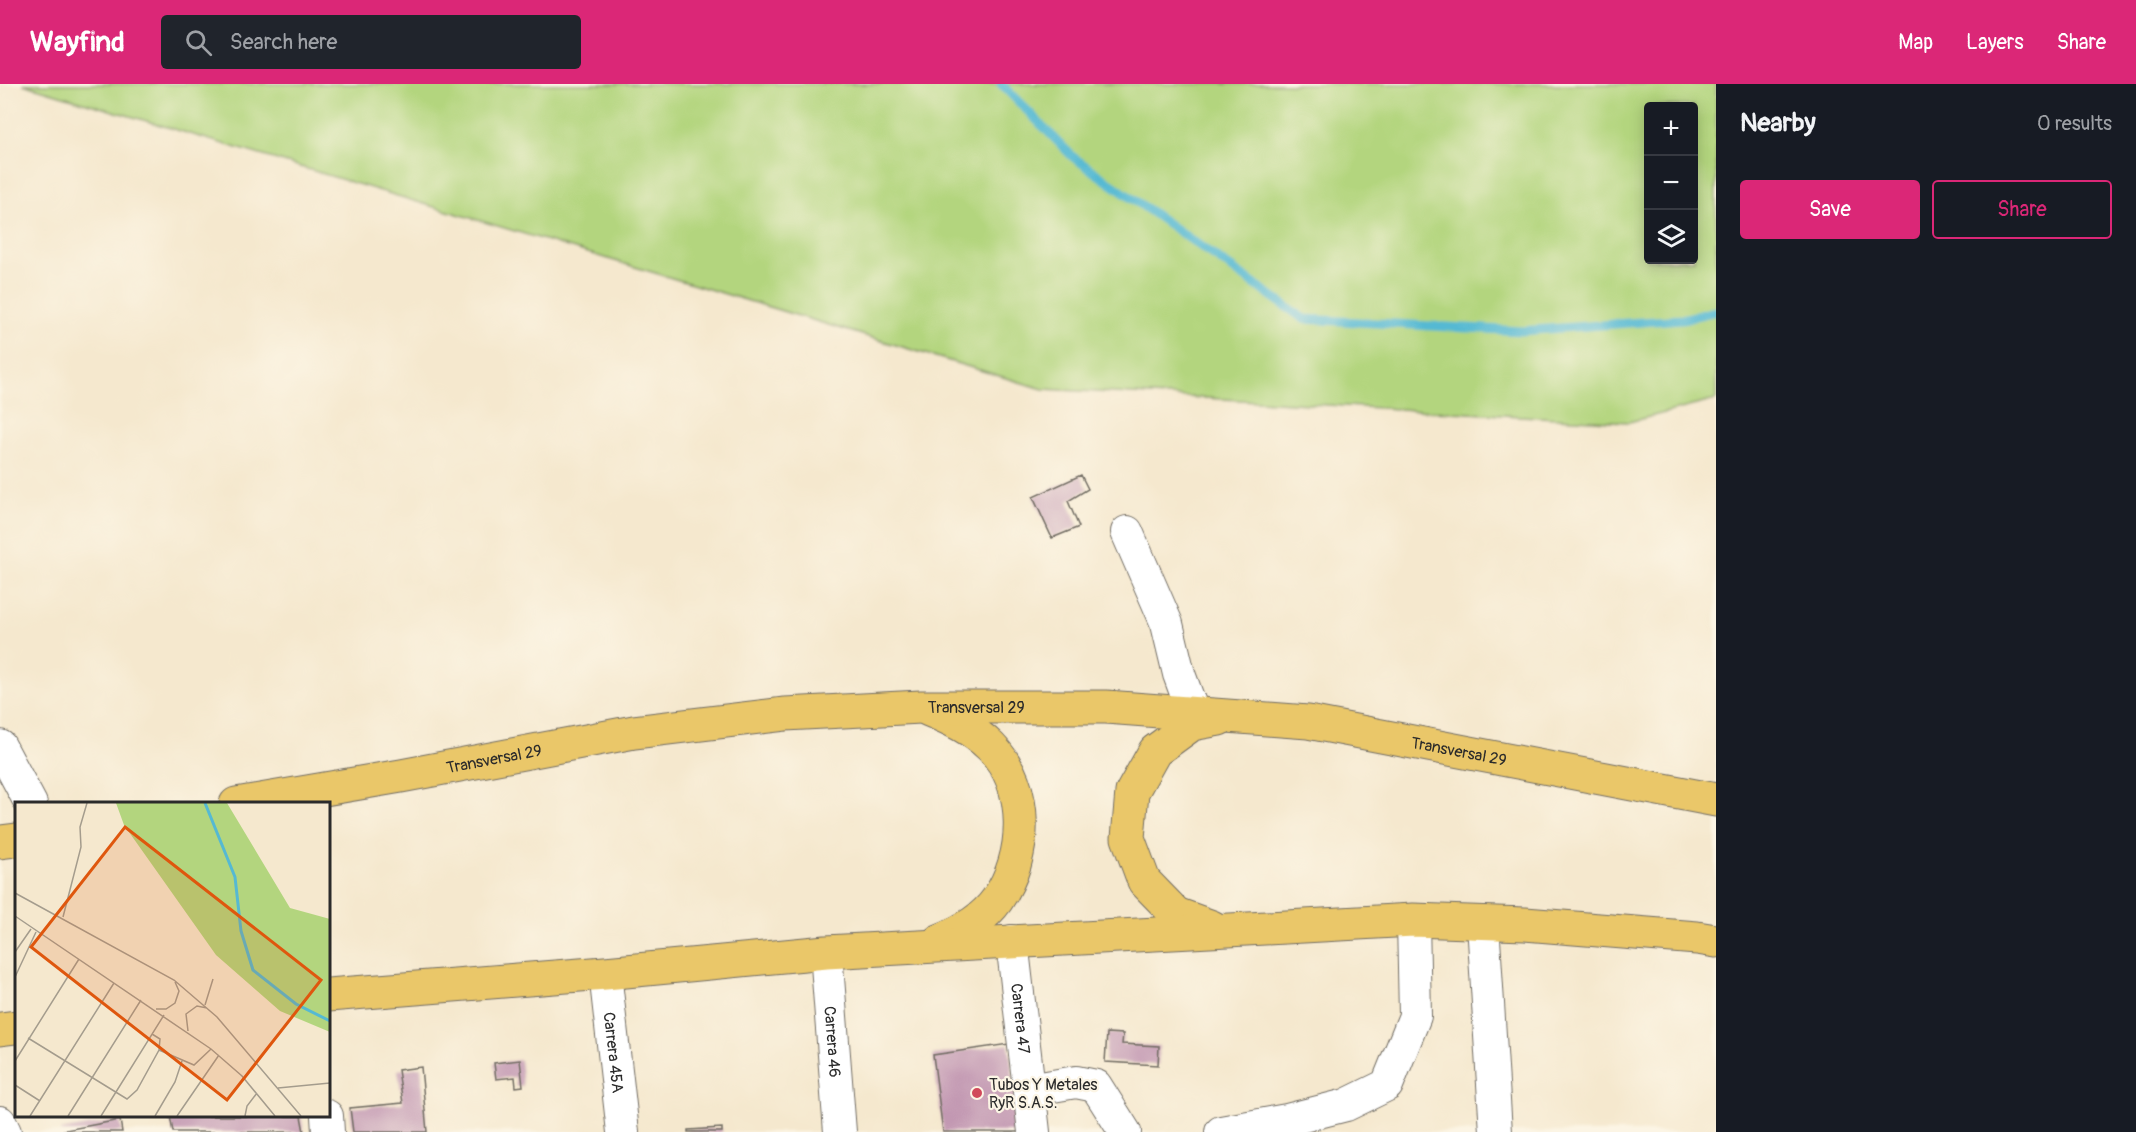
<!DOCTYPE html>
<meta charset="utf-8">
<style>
:root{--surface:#171b24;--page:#20242c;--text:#f1f3f6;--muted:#9ea1a6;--line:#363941;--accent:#db2777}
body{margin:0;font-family:Pangolin,sans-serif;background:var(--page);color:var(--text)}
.controls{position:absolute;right:18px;top:18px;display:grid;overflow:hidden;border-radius:6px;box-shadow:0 3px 15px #0003}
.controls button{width:54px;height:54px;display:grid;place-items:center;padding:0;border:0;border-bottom:2px solid var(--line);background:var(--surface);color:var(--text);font:30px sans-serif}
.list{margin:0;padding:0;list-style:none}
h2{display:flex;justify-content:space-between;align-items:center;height:78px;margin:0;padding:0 24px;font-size:26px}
h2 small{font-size:20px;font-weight:400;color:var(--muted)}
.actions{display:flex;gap:12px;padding:18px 24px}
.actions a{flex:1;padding:14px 0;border:2px solid var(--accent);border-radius:6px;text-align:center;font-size:21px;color:var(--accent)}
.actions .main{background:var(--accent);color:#fff}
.icon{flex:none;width:33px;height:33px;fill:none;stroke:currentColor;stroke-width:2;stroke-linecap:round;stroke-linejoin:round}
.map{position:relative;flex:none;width:1716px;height:1048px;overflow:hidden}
header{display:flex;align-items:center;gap:36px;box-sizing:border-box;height:84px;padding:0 30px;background:var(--accent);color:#fff}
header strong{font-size:28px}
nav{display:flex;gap:33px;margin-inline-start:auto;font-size:21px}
.search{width:420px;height:54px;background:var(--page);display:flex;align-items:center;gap:15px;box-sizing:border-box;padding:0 21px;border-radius:6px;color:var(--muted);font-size:22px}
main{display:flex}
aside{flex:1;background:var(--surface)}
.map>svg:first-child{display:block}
</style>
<header>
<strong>Wayfind</strong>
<div class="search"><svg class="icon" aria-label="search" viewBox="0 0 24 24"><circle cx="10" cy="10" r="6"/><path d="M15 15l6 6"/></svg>Search here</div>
<nav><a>Map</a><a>Layers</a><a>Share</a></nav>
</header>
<main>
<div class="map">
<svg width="1716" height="1048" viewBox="0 0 1716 1048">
<rect width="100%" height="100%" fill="#fcf5e5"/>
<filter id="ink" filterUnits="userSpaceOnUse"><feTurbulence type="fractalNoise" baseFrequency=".0167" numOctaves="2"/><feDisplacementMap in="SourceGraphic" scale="12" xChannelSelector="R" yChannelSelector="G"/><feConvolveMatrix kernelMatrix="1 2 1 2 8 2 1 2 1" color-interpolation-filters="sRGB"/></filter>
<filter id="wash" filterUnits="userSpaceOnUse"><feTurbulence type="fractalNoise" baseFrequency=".008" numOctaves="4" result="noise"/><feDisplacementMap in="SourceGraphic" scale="24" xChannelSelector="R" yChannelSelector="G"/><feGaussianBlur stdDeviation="1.35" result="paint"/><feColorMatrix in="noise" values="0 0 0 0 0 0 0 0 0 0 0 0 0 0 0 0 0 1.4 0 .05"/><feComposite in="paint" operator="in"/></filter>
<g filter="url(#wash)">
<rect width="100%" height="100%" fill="#f5e8ce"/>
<!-- green -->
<path fill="#b3d57e" stroke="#6f8054" stroke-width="1.5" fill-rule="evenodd" d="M23,0H1716V316L1629,338L1043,305ZM1648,22H1694V176H1648Z"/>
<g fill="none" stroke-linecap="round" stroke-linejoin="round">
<!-- stream -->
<path stroke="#55b9d3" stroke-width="9" d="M1001,0L1073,73L1304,235L1521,247L1682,235L1716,227"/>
</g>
<g id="blocks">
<!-- building -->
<path fill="#c298b2" d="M1081,391L1088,405L1068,417L1079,443L1052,454L1033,413Z
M1107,949L1123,950L1122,960L1159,962L1158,981L1105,978Z
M1009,960L1020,1048H943L933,971Z
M520,976L523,1002L516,1003L515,993L496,995L494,979Z
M421,983L427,1048H353L350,1024L403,1019L398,986Z
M170,1032H301L304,1048H173Z
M120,1036L122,1048H60V1047Z
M722,1044V1048H688V1046Z"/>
</g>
</g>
<g filter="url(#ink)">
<use href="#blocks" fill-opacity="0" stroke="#726d64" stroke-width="1.5"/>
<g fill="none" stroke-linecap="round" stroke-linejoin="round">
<defs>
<g id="minor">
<path d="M1127,448L1167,540L1179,590L1193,628"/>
<path d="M0,662L31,720"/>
<path d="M1483,839L1496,1048"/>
<path id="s1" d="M1012,857L1034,1048"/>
<path id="s2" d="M826,868L840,1048"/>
<path id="s3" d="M605,889L623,1048"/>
<path d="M1029,1006L1076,998L1096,1002L1125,1048"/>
<path d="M327,1032L328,1048"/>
<path d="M0,1038L5,1048"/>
<path d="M1221,1048L1287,1036L1346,1021L1387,1001L1415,932L1413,836"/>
</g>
<g id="highway">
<path d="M929,626C951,635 973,645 991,663C1030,703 1028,772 997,816C983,836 961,848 939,857"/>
<path id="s4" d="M236,720L401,692L634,648L785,630L921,623H1106L1308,638L1716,716"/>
<path d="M0,758L16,756"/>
<path d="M1212,843L1176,830L1144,797L1128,754L1132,708L1155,667L1192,640L1219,635"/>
<path d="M328,911L605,889L826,868L1413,836L1525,840L1697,854L1716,857"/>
<path d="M0,945L16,943"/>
</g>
</defs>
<!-- minor casing -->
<use href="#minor" stroke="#726d64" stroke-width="34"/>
<!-- highway casing -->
<use href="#highway" stroke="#726d64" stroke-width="35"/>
<!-- minor -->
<use href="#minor" stroke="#fff" stroke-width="32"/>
<!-- highway -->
<use href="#highway" stroke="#eac769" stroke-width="33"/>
</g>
</g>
<!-- markers -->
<circle fill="#d1495b" stroke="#fcf5e5" stroke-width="2" cx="977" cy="1009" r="6"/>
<g text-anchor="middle" stroke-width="4.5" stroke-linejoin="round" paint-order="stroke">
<!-- street labels -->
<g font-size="16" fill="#2b2b2b" stroke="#fcf5e5">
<text dy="6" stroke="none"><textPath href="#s4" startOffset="748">Transversal 29</textPath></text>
<text dy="6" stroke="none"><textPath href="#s4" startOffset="1234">Transversal 29</textPath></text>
<text dy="6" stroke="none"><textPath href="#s4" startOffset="262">Transversal 29</textPath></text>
<text dy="6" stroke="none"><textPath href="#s1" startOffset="78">Carrera 47</textPath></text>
<text dy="6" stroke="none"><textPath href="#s2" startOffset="90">Carrera 46</textPath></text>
<text dy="6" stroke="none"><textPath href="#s3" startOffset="80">Carrera 45A</textPath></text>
</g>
<!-- poi labels -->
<g font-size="16" fill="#2b2b2b" stroke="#fcf5e5" text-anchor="start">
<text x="989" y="1006">Tubos Y Metales<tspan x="989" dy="18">RyR S.A.S.</tspan></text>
</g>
</g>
<!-- overview -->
<g transform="translate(15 718)">
<rect width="315" height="315" fill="#f5e8ce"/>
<path d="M101,1H212L275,106L315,117V230L265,209L201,153L109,23Z" fill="#b3d57e"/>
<path fill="none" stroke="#55b9d3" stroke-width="3" d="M190,1L220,75L226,129L238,168L281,202L315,219"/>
<path fill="none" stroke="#a49c8d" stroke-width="1.5" d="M0,91L159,178L202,215L286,314M0,114L196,247L227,274L260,314M48,115L66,45L65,25L72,1M0,150L16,127M0,175L21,130M190,203L198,177M141,207H151L160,201L164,189L160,180M173,229L171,212L182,204L192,206M13,236L112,297L122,288L144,248L145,237L137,232M144,248L179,263L196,247M0,259L64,157M0,283L25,299M263,286L315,281M15,314L99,181M53,314L126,198M86,314L149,213M140,314L160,280L167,259M162,314L204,253M230,314L232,304L242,291"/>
<path fill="#df570e" fill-opacity="0.15" stroke="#df570e" stroke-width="3" d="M110,25L306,178L212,298L16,145Z"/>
<rect width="315" height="315" fill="none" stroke="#2b2b2b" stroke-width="3"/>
</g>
</svg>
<div class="controls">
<button>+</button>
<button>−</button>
<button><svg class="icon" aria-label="layers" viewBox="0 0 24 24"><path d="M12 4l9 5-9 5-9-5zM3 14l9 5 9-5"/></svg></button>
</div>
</div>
<aside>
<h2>Nearby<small>0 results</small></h2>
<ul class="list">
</ul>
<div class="actions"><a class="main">Save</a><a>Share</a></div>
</aside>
</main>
